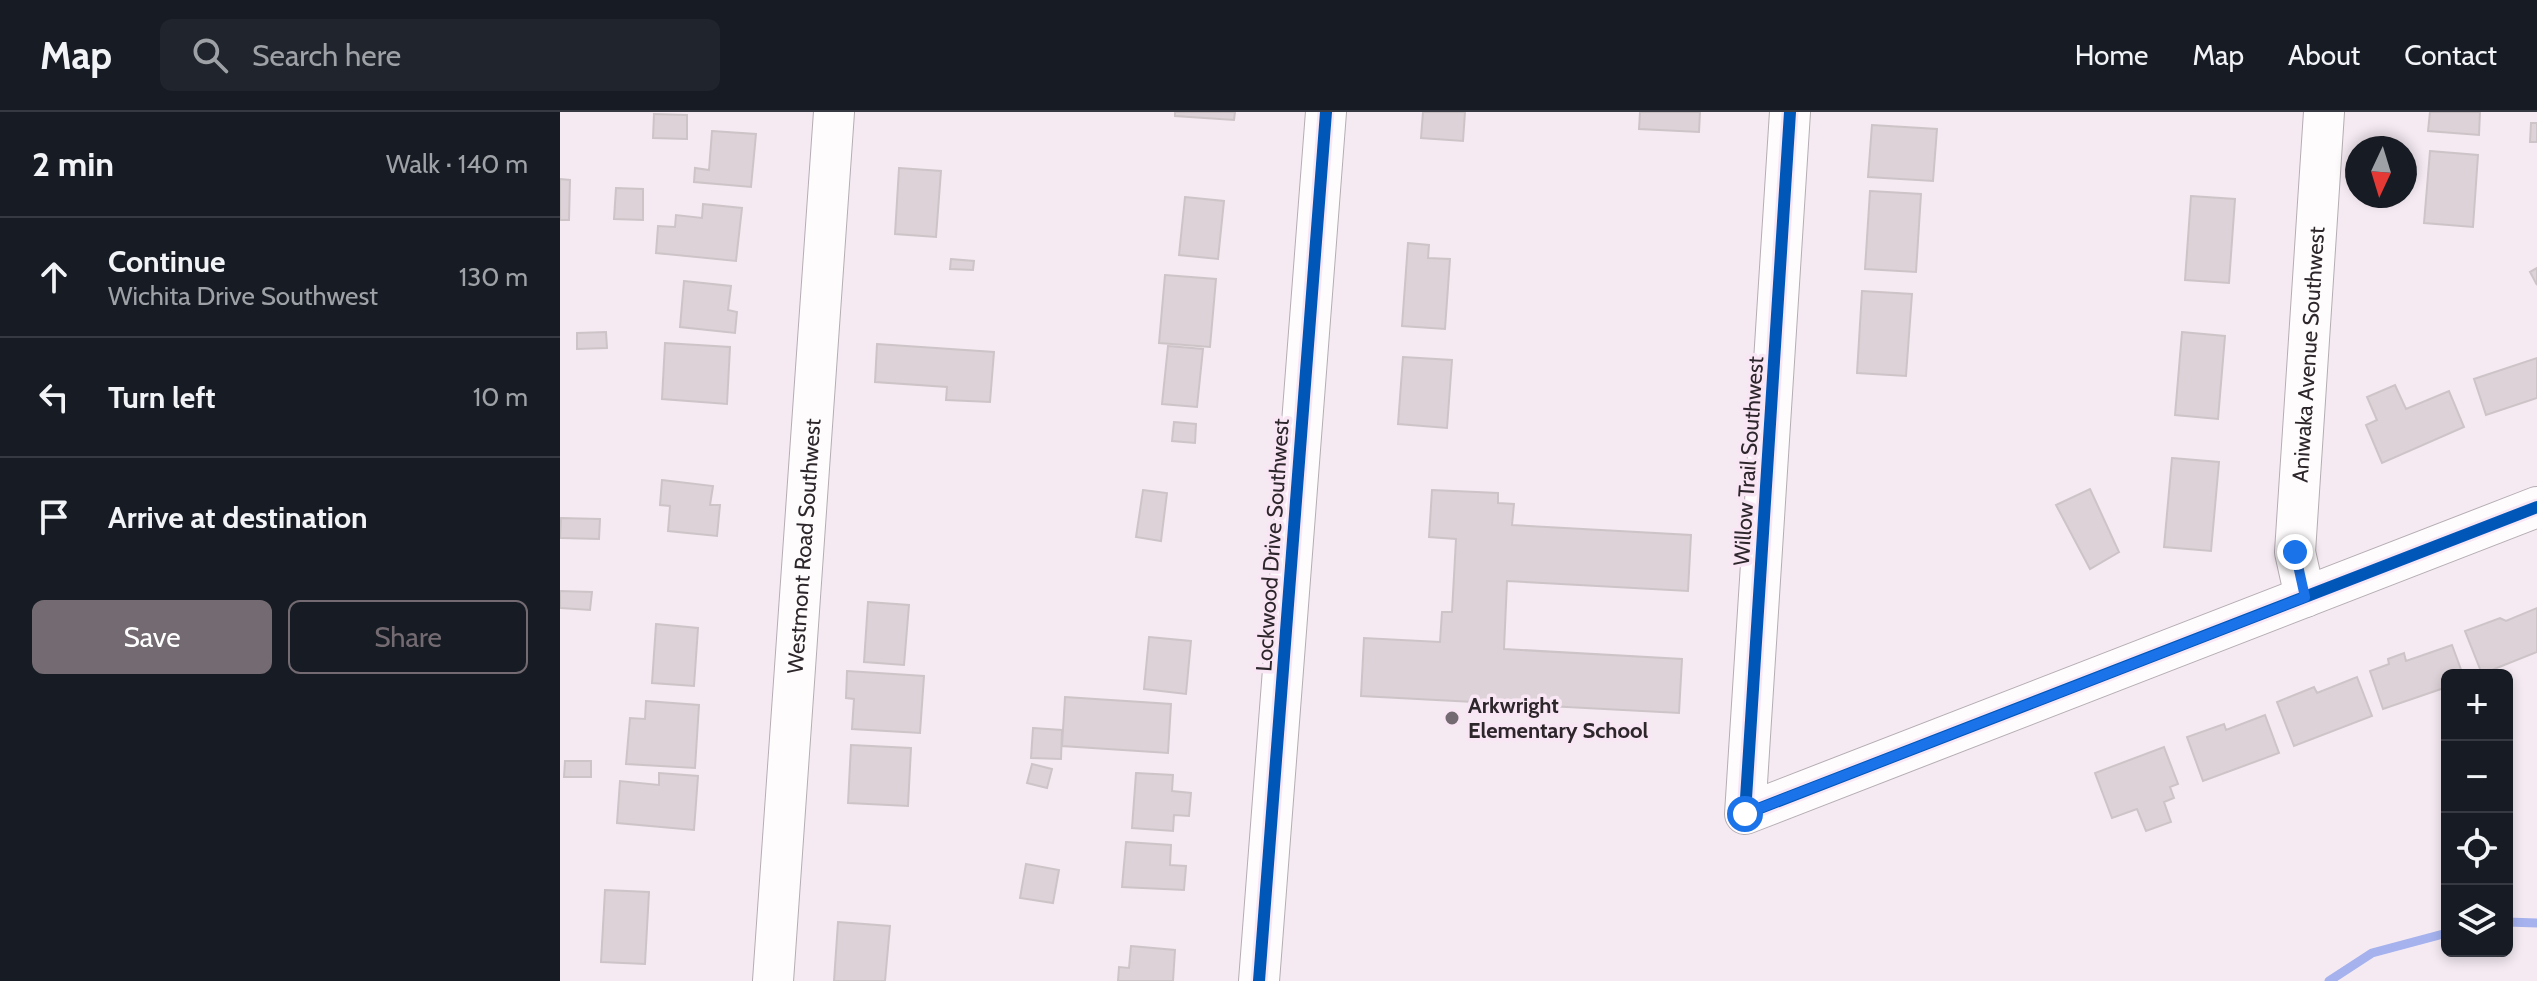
<!DOCTYPE html>
<meta charset="utf-8">
<style>
:root{--surface:#171b24;--page:#20242c;--text:#f1f3f6;--muted:#9ea1a6;--line:#363941;--accent:#736b71}
body{margin:0;font-family:Cabin,sans-serif;background:var(--page);color:var(--text)}
.controls{position:absolute;right:24px;bottom:24px;display:grid;overflow:hidden;border-radius:12px;box-shadow:0 4px 12px #0003}
.controls button{width:72px;height:72px;display:grid;place-items:center;padding:0;border:0;border-bottom:2px solid var(--line);background:var(--surface);color:var(--text);font:40px sans-serif}
.compass{position:absolute;left:1785px;top:24px;width:72px;height:72px;border-radius:50%;background:var(--surface);box-shadow:0 4px 12px #0003;rotate:184deg}
.stop{position:absolute;width:24px;height:24px;margin:-18px;border:6px solid #1a73e8;border-radius:50%;background:#fff}
.stop.end{background:#1a73e8;border-color:#fff;box-shadow:0 2px 8px #0008}
.list{margin:0;padding:0;list-style:none}
h2{display:flex;justify-content:space-between;align-items:center;height:104px;margin:0;padding:0 32px;font-size:34px}
h2 small{font-size:26px;font-weight:400;color:var(--muted)}
.list li{display:grid;grid-template-columns:52px 1fr auto;gap:24px;align-items:center;box-sizing:border-box;height:120px;padding:0 32px;border-top:2px solid var(--line)}
.list b{display:block;font-size:30px;white-space:nowrap}
.list p{margin:0;font-size:26px;white-space:nowrap;color:var(--muted)}
.list em{font-size:26px;font-style:normal;color:var(--muted)}
.actions{display:flex;gap:16px;padding:24px 32px}
.actions a{flex:1;padding:18px 0;border:2px solid var(--accent);border-radius:12px;text-align:center;font-size:28px;color:var(--accent)}
.actions .main{background:var(--accent);color:#fff}
.icon{flex:none;width:44px;height:44px;fill:none;stroke:currentColor;stroke-width:2;stroke-linecap:round;stroke-linejoin:round}
.map{position:relative;flex:none;width:1977px;height:869px;overflow:hidden}
header{display:flex;align-items:center;gap:48px;box-sizing:border-box;height:112px;padding:0 40px;background:var(--surface);border-bottom:2px solid var(--line)}
header strong{font-size:38px}
nav{display:flex;gap:44px;margin-inline-start:auto;font-size:28px}
.search{width:560px;height:72px;background:var(--page);display:flex;align-items:center;gap:20px;box-sizing:border-box;padding:0 28px;border-radius:12px;color:var(--muted);font-size:30px}
main{display:flex}
aside{flex:1;background:var(--surface)}
.map>svg:first-child{display:block}
</style>
<header>
<strong>Map</strong>
<div class="search"><svg class="icon" aria-label="search" viewBox="0 0 24 24"><circle cx="10" cy="10" r="6"/><path d="M15 15l6 6"/></svg>Search here</div>
<nav><a>Home</a><a>Map</a><a>About</a><a>Contact</a></nav>
</header>
<main>
<aside>
<h2>2 min<small>Walk · 140 m</small></h2>
<ul class="list">
<li><svg class="icon" aria-label="ahead" viewBox="0 0 24 24"><path d="M12 20V5M6 11l6-6 6 6"/></svg><div><b>Continue</b><p>Wichita Drive Southwest</p></div><em>130 m</em></li>
<li><svg class="icon" aria-label="left" viewBox="0 0 24 24"><path d="M17 20v-9H6M10 6l-5 5 5 5"/></svg><div><b>Turn left</b></div><em>10 m</em></li>
<li><svg class="icon" aria-label="arrive" viewBox="0 0 24 24"><path d="M6 21V4h12l-3 4 3 4H6"/></svg><div><b>Arrive at destination</b></div></li>
</ul>
<div class="actions"><a class="main">Save</a><a>Share</a></div>
</aside>
<div class="map">
<svg width="1977" height="869" viewBox="0 0 1977 869">
<rect width="100%" height="100%" fill="#f5eaf2"/>
<g fill="none" stroke-linecap="round" stroke-linejoin="round">
<!-- stream -->
<path stroke="#a5b2ee" stroke-width="9" d="M1947,810L1977,811
M1769,869L1812,841L1887,821"/>
</g>
<!-- building -->
<path fill="#dcd2d7" stroke="#cdc4c8" stroke-width="2" d="M615,0H675L674,8L615,4Z
M863,0H905L903,29L861,26Z
M1080,0H1140L1139,20L1079,17Z
M1870,0H1920L1919,23L1868,19Z
M94,2L127,3V27L93,26Z
M1971,11H1977V30H1970Z
M1312,13L1377,17L1373,69L1308,65Z
M152,19L196,22L191,75L134,70L135,56L149,58Z
M1870,39L1918,43L1913,115L1864,111Z
M339,56L381,59L376,125L335,122Z
M0,67L10,68L9,108H0Z
M56,76L83,77V108L54,107Z
M1310,79L1361,82L1356,160L1305,157Z
M1631,84L1675,87L1669,171L1625,168Z
M625,85L664,89L658,147L619,143Z
M143,92L182,96L176,149L96,141L98,114L115,115L116,103L142,106Z
M848,131L869,133L868,146L890,147L885,217L842,214Z
M391,147L414,149L413,158L390,157Z
M1977,156V173L1970,160Z
M605,163L656,167L650,235L599,231Z
M124,169L171,174L168,198L177,200L175,221L120,215Z
M1302,179L1352,182L1346,264L1297,261Z
M46,220L47,236L17,237V221Z
M1622,220L1665,224L1658,307L1615,303Z
M105,231L170,235L167,292L102,287Z
M317,232L434,240L430,290L386,288L387,275L315,270Z
M608,234L643,237L637,295L602,292Z
M843,245L892,248L887,316L838,312Z
M1977,246V286L1926,303L1914,267Z
M1835,273L1846,297L1889,279L1904,315L1822,351L1806,313L1817,308L1807,285Z
M614,310L636,312L635,331L612,329Z
M1612,346L1659,350L1651,439L1604,435Z
M102,368L153,374L150,393H160L157,424L108,419L110,394L100,393Z
M1530,377L1559,440L1530,457L1496,393Z
M583,378L607,381L601,429L576,425Z
M872,378L938,381V391L954,392L952,413L1131,423L1128,479L947,469L944,537L1122,547L1119,601L801,584L804,526L880,530L882,500H892L896,427L869,425Z
M1,406L40,407L39,427L0,426Z
M0,479L32,480L30,498L0,496Z
M308,490L349,493L344,553L304,550Z
M1977,496V540L1922,562L1905,519L1940,506L1946,509Z
M96,512L138,516L134,574L92,571Z
M589,525L631,529L626,582L584,577Z
M1892,533L1903,563H1887V575L1823,597L1810,559L1829,552L1828,547L1844,541L1846,549Z
M287,559L364,564L360,621L292,617L294,587L286,586Z
M1797,565L1812,604L1734,634L1717,590L1754,575L1757,581Z
M505,585L611,592L608,641L502,634Z
M86,589L139,593L135,656L66,652L70,606L85,607Z
M1705,603L1719,641L1643,669L1627,625L1664,612L1666,618Z
M473,616L502,618L501,647L471,646Z
M291,633L351,636L348,694L288,691Z
M1604,635L1618,672L1610,675L1614,686L1604,690L1611,710L1586,719L1577,697L1552,706L1535,661Z
M5,649H31V665H4Z
M472,652L492,657L487,676L467,671Z
M99,661L138,664L134,718L57,711L60,669L99,673Z
M576,661L613,663L612,679L631,681L629,704L614,703L613,719L572,716Z
M566,730L611,733L610,753L626,754L624,778L562,775Z
M466,752L499,758L493,791L460,786Z
M45,778L89,780L85,852L41,850Z
M278,810L330,814L325,869H274Z
M571,834L615,838L613,869H558L559,855L569,856Z"/>
<g fill="none" stroke-linecap="round" stroke-linejoin="round">
<defs>
<g id="minor">
<path d="M1230,0L1185,702L1977,395"/>
<path id="s1" d="M1745,485L1735,440L1764,0"/>
<path id="s2" d="M213,869L274,0"/>
<path d="M699,869L766,0"/>
</g>
</defs>
<!-- minor casing -->
<use href="#minor" stroke="#b5adb3" stroke-width="42"/>
<!-- minor -->
<use href="#minor" stroke="#fefcfd" stroke-width="40"/>
<defs>
<path id="cycleway" d="M1230,0L1185,702L1977,395
M699,869L766,0"/>
</defs>
<!-- cycleway casing -->
<use href="#cycleway" stroke="#f9e6f5" stroke-width="17"/>
<!-- cycleway -->
<use href="#cycleway" stroke="#0057b8" stroke-width="12"/>
</g>
<g fill="none" stroke-linecap="round" stroke-linejoin="round">
<!-- route -->
<path stroke="#1a73e8" stroke-width="10" d="M1185,702L1745,485L1735,440"/>
</g>
<!-- markers -->
<circle fill="#736b71" stroke="#f9e6f5" stroke-width="3" cx="892" cy="606" r="8"/>
<g text-anchor="middle" stroke-width="7" stroke-linejoin="round" paint-order="stroke">
<!-- street labels -->
<g font-size="22" fill="#2d262b" stroke="#f9e6f5">
<text dy="8" stroke="none"><textPath href="#s1" startOffset="244">Aniwaka Avenue Southwest</textPath></text>
<text transform="translate(1188 349) rotate(-86)" y="8">Willow Trail Southwest</text>
<text transform="translate(712 433) rotate(-86)" y="8">Lockwood Drive Southwest</text>
<text dy="8" stroke="none"><textPath href="#s2" startOffset="436">Westmont Road Southwest</textPath></text>
</g>
<!-- poi labels -->
<g font-size="22" font-weight="bold" fill="#2d262b" stroke="#f9e6f5" text-anchor="start">
<text x="908" y="601">Arkwright<tspan x="908" dy="25">Elementary School</tspan></text>
</g>
</g>
</svg>
<div class="controls">
<button>+</button>
<button>−</button>
<button><svg class="icon" aria-label="locate" viewBox="0 0 24 24"><circle cx="12" cy="12" r="6"/><path d="M12 2v4M12 18v4M2 12h4M18 12h4"/></svg></button>
<button><svg class="icon" aria-label="layers" viewBox="0 0 24 24"><path d="M12 4l9 5-9 5-9-5zM3 14l9 5 9-5"/></svg></button>
</div>
<svg class="compass" viewBox="-18 -18 36 36"><path d="M0-13l5 13h-10z" fill="#e53935"/><path d="M0 13l5-13h-10z" fill="#9ea1a6"/></svg>
<div class="stop" style="left:1185px;top:702px"></div>
<div class="stop end" style="left:1735px;top:440px"></div>
</div>
</main>
